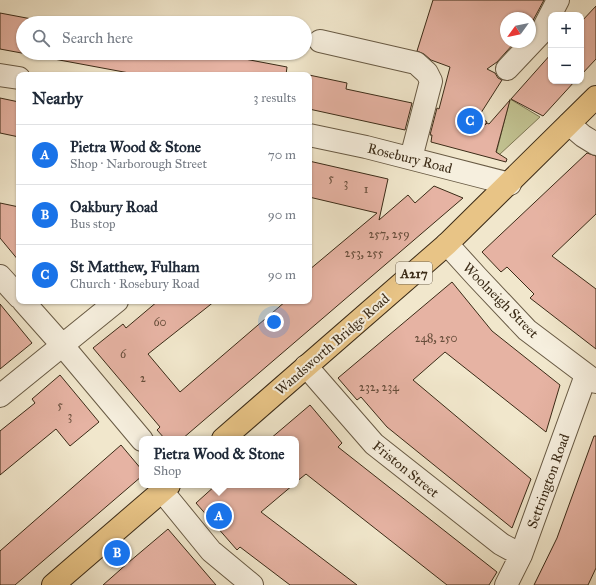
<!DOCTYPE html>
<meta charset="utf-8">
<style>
:root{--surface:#fff;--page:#f6f6f7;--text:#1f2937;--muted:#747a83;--line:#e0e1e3;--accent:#1a73e8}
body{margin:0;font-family:"IM FELL Great Primer",serif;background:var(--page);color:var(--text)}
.controls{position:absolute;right:12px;top:12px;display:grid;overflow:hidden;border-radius:8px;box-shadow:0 1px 3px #0004}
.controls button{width:36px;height:36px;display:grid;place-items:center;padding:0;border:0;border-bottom:1px solid var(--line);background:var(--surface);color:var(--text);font:20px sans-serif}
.compass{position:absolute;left:500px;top:12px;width:36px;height:36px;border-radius:50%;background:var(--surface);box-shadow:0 1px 3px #0004;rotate:237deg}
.you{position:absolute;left:274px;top:322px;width:14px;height:14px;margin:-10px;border:3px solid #fff;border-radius:50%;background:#1a73e8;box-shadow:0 0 0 6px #1a73e833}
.badge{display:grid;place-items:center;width:26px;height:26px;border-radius:50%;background:var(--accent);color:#fff;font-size:13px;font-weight:700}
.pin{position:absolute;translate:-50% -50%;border:2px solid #fff;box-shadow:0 1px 4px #0006}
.popup{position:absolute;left:139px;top:436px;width:160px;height:52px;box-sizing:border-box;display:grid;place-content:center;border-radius:8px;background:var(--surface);filter:drop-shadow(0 1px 3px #0005);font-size:13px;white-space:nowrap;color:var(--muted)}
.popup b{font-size:15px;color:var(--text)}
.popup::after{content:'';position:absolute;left:50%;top:100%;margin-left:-8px;border:8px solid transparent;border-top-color:var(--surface)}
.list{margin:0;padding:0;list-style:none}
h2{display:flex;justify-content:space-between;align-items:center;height:52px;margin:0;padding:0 16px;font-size:17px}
h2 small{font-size:13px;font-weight:400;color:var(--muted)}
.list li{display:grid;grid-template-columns:26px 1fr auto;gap:12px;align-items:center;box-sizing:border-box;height:60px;padding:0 16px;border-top:1px solid var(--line)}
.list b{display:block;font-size:15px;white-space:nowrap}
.list p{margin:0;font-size:13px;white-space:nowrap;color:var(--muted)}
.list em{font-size:13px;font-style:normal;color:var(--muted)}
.icon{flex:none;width:22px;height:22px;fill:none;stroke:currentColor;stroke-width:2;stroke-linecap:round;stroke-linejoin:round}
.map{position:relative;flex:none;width:596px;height:585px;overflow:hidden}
.search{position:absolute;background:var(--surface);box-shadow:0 1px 3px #0004;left:16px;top:16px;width:296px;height:44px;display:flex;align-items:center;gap:10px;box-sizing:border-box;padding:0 14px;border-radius:22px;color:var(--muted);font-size:15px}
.panel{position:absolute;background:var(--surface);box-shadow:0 1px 3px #0004;left:16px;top:72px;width:296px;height:232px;border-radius:8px}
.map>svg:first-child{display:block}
</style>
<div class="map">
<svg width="596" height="585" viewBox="0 0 596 585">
<rect width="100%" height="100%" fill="#f1e7cc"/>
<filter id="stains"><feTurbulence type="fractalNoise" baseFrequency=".005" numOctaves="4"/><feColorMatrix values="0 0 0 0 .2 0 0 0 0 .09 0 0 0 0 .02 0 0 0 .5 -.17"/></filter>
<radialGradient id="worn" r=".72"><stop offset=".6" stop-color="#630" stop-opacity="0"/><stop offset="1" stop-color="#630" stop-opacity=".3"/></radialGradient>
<!-- green -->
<path fill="#c2c392" stroke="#7e7754" d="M510,99L540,117L499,155L496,154Z"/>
<!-- building -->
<path fill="#e6b3a3" stroke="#3b2b17" d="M433,0H544L530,26V18H506V42H515L497,62L487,69L495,73L498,78L502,80L479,116L487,122L485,125L487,123L489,124L510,100L496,152L507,159L506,162L431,142L432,135H430L437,108L439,109L450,67L431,60L424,54L417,51Z
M596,6V59L581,75V22Z
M0,13L53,23H23V53H213L287,67L286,75H140L0,49Z
M551,54V81H575L543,116L511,99Z
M309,75L347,83L346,89L412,103L405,130L309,109Z
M0,98L19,102V137L0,133Z
M587,153L596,156V214L552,256L596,289V349L530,298L534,294L507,267L501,272L482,252Z
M309,161L388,179L379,220L408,195L415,203L434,186L463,198L182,439H165L157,430L160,427L93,348L123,324L126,328L158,301H215L148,354L180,392L286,301H309V270L377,213L309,197Z
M0,203L19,207V261L0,238Z
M452,282L492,331L560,385L546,432L445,352L413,380L531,479L512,528L387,427L361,397L357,400L338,378Z
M0,304L32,343L0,369Z
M60,375L99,422L70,446L56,429L0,475V431L35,403L32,399Z
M310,405L342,443L338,447L497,572L489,585H447L306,474L296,482V439H270Z
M594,436H596V568L588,585H534L557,538Z
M121,445L142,470V476L15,585H0V551Z
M216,485H293L261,512L357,585H290L240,547L237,550L196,503Z
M168,529L216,585H103L129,562Z"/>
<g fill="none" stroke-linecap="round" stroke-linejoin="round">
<defs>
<path id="minor" d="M320,41L416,63L427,73L431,81L411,158
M507,69L541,33L558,0
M0,75L19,78
M569,124L583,136L596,144
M309,135L366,147L510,184
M447,244L477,277L527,330L596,382
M0,276L19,297
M23,301L63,346L142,440
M306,366L374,444L501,544L521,555
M0,396L117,301
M162,491L211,551L252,585
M506,585L521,555L586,375"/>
<path id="major" d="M223,439L447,244L596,97
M53,585L169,485"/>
</defs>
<!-- minor casing -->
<use href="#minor" stroke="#685a44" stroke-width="24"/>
<!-- major casing -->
<use href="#major" stroke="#3b2b17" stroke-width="24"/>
<!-- minor -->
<use href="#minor" stroke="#f6efde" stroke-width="22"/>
<!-- major -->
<use href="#major" stroke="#e8c486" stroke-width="22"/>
</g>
<g text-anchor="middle" stroke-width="4" stroke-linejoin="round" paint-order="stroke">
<!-- number labels -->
<g font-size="12" fill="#664d3a">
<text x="331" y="182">5</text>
<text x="346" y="187">3</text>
<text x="366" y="193">1</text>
<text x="389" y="238">257, 259</text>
<text x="364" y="257">253, 255</text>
<text x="160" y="326">60</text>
<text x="436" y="342">248, 250</text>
<text x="123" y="358">6</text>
<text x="143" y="382">2</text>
<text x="379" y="391">232, 234</text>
<text x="60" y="409">5</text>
<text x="70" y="420">3</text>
</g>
<!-- shield labels -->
<rect fill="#f6efde" stroke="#736653" stroke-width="1" x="396" y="262" width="36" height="22" rx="3"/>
<g font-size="13" font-weight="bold" fill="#3b2b17">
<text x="414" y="278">A217</text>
</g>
<!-- street labels -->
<g font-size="14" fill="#3b2b17" stroke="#f6efde">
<text transform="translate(410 158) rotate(14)" y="5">Rosebury Road</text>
<text transform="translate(501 300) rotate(45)" y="5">Woolneigh Street</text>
<text transform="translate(332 344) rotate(-41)" y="5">Wandsworth Bridge Road</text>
<text transform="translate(406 469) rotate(39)" y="5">Friston Street</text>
<text transform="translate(548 481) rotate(-70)" y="5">Settrington Road</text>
</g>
</g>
<rect width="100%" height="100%" filter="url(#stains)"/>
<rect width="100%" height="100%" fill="url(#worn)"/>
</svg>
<div class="controls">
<button>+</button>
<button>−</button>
</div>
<svg class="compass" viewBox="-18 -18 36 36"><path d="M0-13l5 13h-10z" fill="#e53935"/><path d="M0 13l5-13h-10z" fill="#747a83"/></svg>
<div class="you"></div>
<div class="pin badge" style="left:219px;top:516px">A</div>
<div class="popup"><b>Pietra Wood &amp; Stone</b>Shop</div>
<div class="pin badge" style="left:117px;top:553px">B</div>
<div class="pin badge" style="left:470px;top:121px">C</div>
<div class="search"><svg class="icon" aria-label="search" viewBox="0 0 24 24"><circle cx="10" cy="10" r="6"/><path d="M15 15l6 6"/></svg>Search here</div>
<section class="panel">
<h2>Nearby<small>3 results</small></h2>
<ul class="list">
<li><span class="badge">A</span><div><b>Pietra Wood &amp; Stone</b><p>Shop · Narborough Street</p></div><em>70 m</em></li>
<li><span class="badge">B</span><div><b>Oakbury Road</b><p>Bus stop</p></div><em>90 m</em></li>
<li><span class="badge">C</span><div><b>St Matthew, Fulham</b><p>Church · Rosebury Road</p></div><em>90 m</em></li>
</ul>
</section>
</div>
